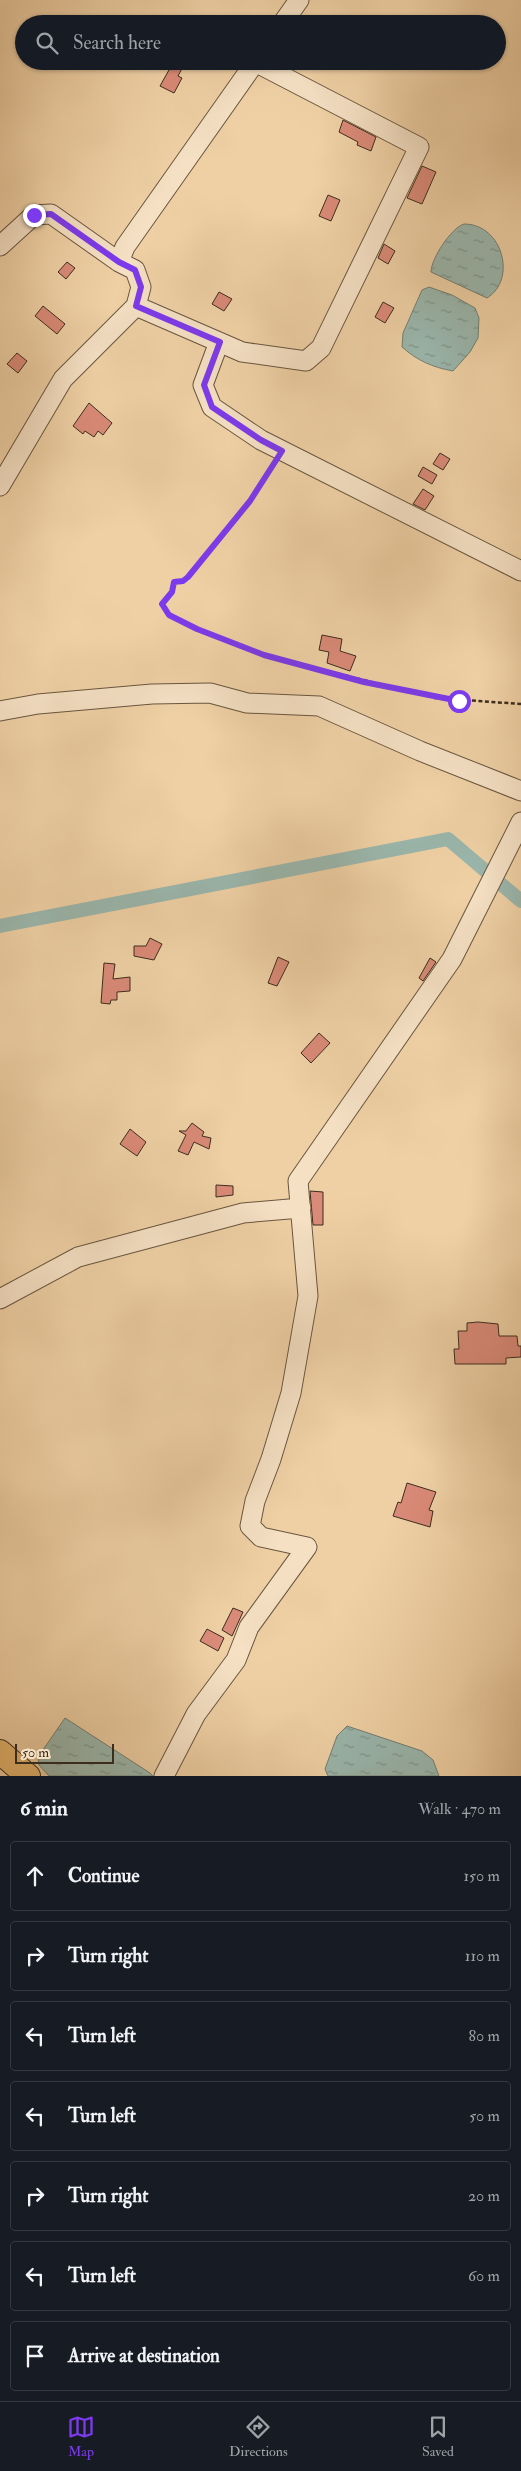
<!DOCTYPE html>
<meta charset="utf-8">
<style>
:root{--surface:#171b24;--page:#242831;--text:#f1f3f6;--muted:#9ea1a6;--line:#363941;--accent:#7c3aed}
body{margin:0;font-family:"IM FELL Double Pica",serif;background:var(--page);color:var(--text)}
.scale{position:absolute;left:15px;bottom:12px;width:99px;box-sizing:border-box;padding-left:5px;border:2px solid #3c2d1d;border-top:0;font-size:14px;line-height:18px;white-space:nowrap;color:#3c2d1d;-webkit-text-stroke:4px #f5e0c4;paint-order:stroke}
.stop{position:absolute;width:15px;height:15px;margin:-11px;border:4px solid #7c3aed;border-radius:50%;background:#fff}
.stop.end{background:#7c3aed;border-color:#fff;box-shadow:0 1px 5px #0008}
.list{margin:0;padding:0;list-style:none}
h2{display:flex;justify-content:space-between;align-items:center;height:65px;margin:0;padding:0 20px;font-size:21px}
h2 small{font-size:16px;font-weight:400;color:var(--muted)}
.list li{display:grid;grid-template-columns:32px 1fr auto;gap:15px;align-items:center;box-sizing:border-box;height:70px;margin:0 10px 10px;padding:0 10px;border:1px solid var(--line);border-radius:5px}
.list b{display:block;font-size:19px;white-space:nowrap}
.list em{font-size:16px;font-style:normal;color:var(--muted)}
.icon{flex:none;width:28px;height:28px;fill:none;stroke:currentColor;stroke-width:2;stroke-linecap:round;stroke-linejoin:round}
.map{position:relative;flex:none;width:521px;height:1776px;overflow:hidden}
.search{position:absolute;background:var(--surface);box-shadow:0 1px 4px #0004;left:15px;right:15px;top:15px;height:55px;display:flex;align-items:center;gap:12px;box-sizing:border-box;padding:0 18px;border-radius:28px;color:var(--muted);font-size:19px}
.sheet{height:625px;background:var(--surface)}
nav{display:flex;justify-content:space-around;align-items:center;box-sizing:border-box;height:70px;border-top:1px solid var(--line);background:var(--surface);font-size:14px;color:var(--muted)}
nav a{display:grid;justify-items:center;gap:2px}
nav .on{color:var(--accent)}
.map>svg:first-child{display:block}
</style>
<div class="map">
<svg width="521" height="1776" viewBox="0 0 521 1776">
<defs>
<pattern id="water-ripples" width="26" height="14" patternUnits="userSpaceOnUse" patternTransform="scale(1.25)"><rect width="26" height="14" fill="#9ab6ac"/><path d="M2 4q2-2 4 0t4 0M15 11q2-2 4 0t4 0" fill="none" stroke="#7f948b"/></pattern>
</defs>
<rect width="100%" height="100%" fill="#efd0a5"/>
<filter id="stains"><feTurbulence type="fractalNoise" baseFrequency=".004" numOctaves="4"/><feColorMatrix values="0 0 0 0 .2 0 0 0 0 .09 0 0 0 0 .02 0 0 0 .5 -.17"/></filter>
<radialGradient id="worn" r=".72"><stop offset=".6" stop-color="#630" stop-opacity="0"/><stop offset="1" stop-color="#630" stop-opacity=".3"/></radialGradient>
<!-- water -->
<path fill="url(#water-ripples)" stroke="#747f73" d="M464,224C503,224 517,280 487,298L431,272C431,259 451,228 464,224Z
M429,287L452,295L475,308L479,318L478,338L470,352L453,371C432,367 418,361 402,347L403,333L422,290Z
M65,1718L150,1773L153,1776H49L39,1765L38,1757Z
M347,1726L422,1751L433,1760L439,1776H328L325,1769L337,1736Z"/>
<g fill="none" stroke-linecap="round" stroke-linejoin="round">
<!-- canal -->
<path stroke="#9ab6ac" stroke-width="14" d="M0,926L448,839L521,901"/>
</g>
<!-- building -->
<path fill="#da8a78" stroke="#3c2d1d" d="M174,61H186L178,76L182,78L174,93L160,86Z
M343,120L376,137L371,151L357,145L358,142L339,132Z
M422,166L436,172L422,204L407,198Z
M328,195L340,200L331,221L319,216Z
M384,244L395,251L388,264L378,258Z
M67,262L75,268L66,279L58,272Z
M219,292L232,299L224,311L212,304Z
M383,302L394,308L385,323L375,317Z
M43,306L65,324L57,334L35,316Z
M17,353L27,361L18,373L7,364Z
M89,403L112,423L103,435L98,431L94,437L85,431L83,434L73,426Z
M440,453L450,459L443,470L433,464Z
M423,467L437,475L432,484L418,476Z
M423,489L434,496L425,510L413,504Z
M322,635L342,639L340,651L356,656L350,671L327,663L329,652L319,650Z
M150,938L162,944L154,960L134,956V946H146Z
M278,957L289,962L277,986L268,983Z
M430,958L436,962L423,981L419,978Z
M104,963L115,964L113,979L130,977V991L117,992V1000H111L110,1004L101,1003Z
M319,1033L330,1043L311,1063L301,1053Z
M192,1123L204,1132L202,1136L211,1138L209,1149L194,1142L188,1155L178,1151L186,1135L179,1131H186Z
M130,1129L146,1142L137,1156L120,1144Z
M216,1185L233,1186V1195L216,1197Z
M310,1191L323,1192V1225H313Z
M478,1322L498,1324L499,1336H517L518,1346H521V1357L506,1358V1364H455L454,1349H459L458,1331H467V1323Z
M407,1483L436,1492L429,1510L433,1511L430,1527L393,1516L398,1502L401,1503Z
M233,1608L243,1612L232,1636L222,1630Z
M207,1629L224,1638L218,1651L200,1641Z"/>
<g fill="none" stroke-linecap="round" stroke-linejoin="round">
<defs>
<path id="minor" d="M282,24L299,0
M0,246L34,215L51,214L119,262
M136,306L242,352L306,361L321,348L419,147L255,62
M219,342L203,385L212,407L261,440L521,571
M0,486L63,379L136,306L141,287L135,270L119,262L125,247L256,61
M0,711L38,704L152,694L210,693L247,703L319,706L420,751L521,791
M0,1299L78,1257L243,1213L301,1208
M164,1776L196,1714L236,1660L249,1627L307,1547L261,1537L250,1526L255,1501L271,1459L291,1393L308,1296L298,1181L452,959L521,822"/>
<path id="major" d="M0,1752L28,1776"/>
</defs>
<!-- minor casing -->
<use href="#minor" stroke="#69563f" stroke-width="21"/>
<!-- major casing -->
<use href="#major" stroke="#3c2d1d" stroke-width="26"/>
<!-- path -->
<path stroke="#3c2d1d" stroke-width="2.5" stroke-dasharray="4 2.5" stroke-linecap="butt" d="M275,463L250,501L188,577L183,581L175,582L171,593L162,604L169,615L197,629L264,655L435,698L521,704"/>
<!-- minor -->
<use href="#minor" stroke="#f5e0c4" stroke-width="19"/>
<!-- major -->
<use href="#major" stroke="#e8b872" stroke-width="24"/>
</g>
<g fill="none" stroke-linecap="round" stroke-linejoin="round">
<!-- route -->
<path stroke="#7c3aed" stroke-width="6" d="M34,215L51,214L119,262L135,270L141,287L136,306L220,342L204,385L212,407L261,440L282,451L250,501L188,577L183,581L174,582L172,592L162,604L169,615L197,629L264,655L364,682L459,701"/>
</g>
<rect width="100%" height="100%" filter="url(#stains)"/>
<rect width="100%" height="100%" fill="url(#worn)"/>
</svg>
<div class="scale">50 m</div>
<div class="stop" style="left:459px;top:701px"></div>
<div class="stop end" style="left:34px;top:215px"></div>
<div class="search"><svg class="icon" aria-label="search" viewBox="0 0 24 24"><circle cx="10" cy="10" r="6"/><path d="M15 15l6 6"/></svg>Search here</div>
</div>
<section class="sheet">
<h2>6 min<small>Walk · 470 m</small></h2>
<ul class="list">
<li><svg class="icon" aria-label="ahead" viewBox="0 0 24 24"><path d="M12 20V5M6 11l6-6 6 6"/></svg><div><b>Continue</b></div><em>150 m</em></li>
<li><svg class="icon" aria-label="right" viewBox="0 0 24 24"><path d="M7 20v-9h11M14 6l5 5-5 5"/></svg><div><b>Turn right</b></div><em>110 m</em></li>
<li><svg class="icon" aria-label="left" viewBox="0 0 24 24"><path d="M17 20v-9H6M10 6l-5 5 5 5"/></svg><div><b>Turn left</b></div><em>80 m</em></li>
<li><svg class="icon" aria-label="left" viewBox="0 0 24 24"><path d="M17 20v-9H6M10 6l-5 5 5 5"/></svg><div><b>Turn left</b></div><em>50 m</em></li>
<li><svg class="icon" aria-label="right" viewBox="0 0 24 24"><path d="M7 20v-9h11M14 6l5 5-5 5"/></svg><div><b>Turn right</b></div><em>20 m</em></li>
<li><svg class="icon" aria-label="left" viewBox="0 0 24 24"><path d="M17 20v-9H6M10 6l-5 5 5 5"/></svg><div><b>Turn left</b></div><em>60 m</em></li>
<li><svg class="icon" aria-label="arrive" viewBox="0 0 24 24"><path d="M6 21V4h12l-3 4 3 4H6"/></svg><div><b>Arrive at destination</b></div></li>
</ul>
</section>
<nav>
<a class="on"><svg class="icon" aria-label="map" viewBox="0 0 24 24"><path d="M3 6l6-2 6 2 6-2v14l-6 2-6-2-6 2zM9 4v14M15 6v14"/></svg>Map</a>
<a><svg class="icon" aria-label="directions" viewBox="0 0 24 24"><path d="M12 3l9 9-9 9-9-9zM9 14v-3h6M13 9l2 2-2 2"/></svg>Directions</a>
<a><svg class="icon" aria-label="saved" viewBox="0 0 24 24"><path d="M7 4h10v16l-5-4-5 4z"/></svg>Saved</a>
</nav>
